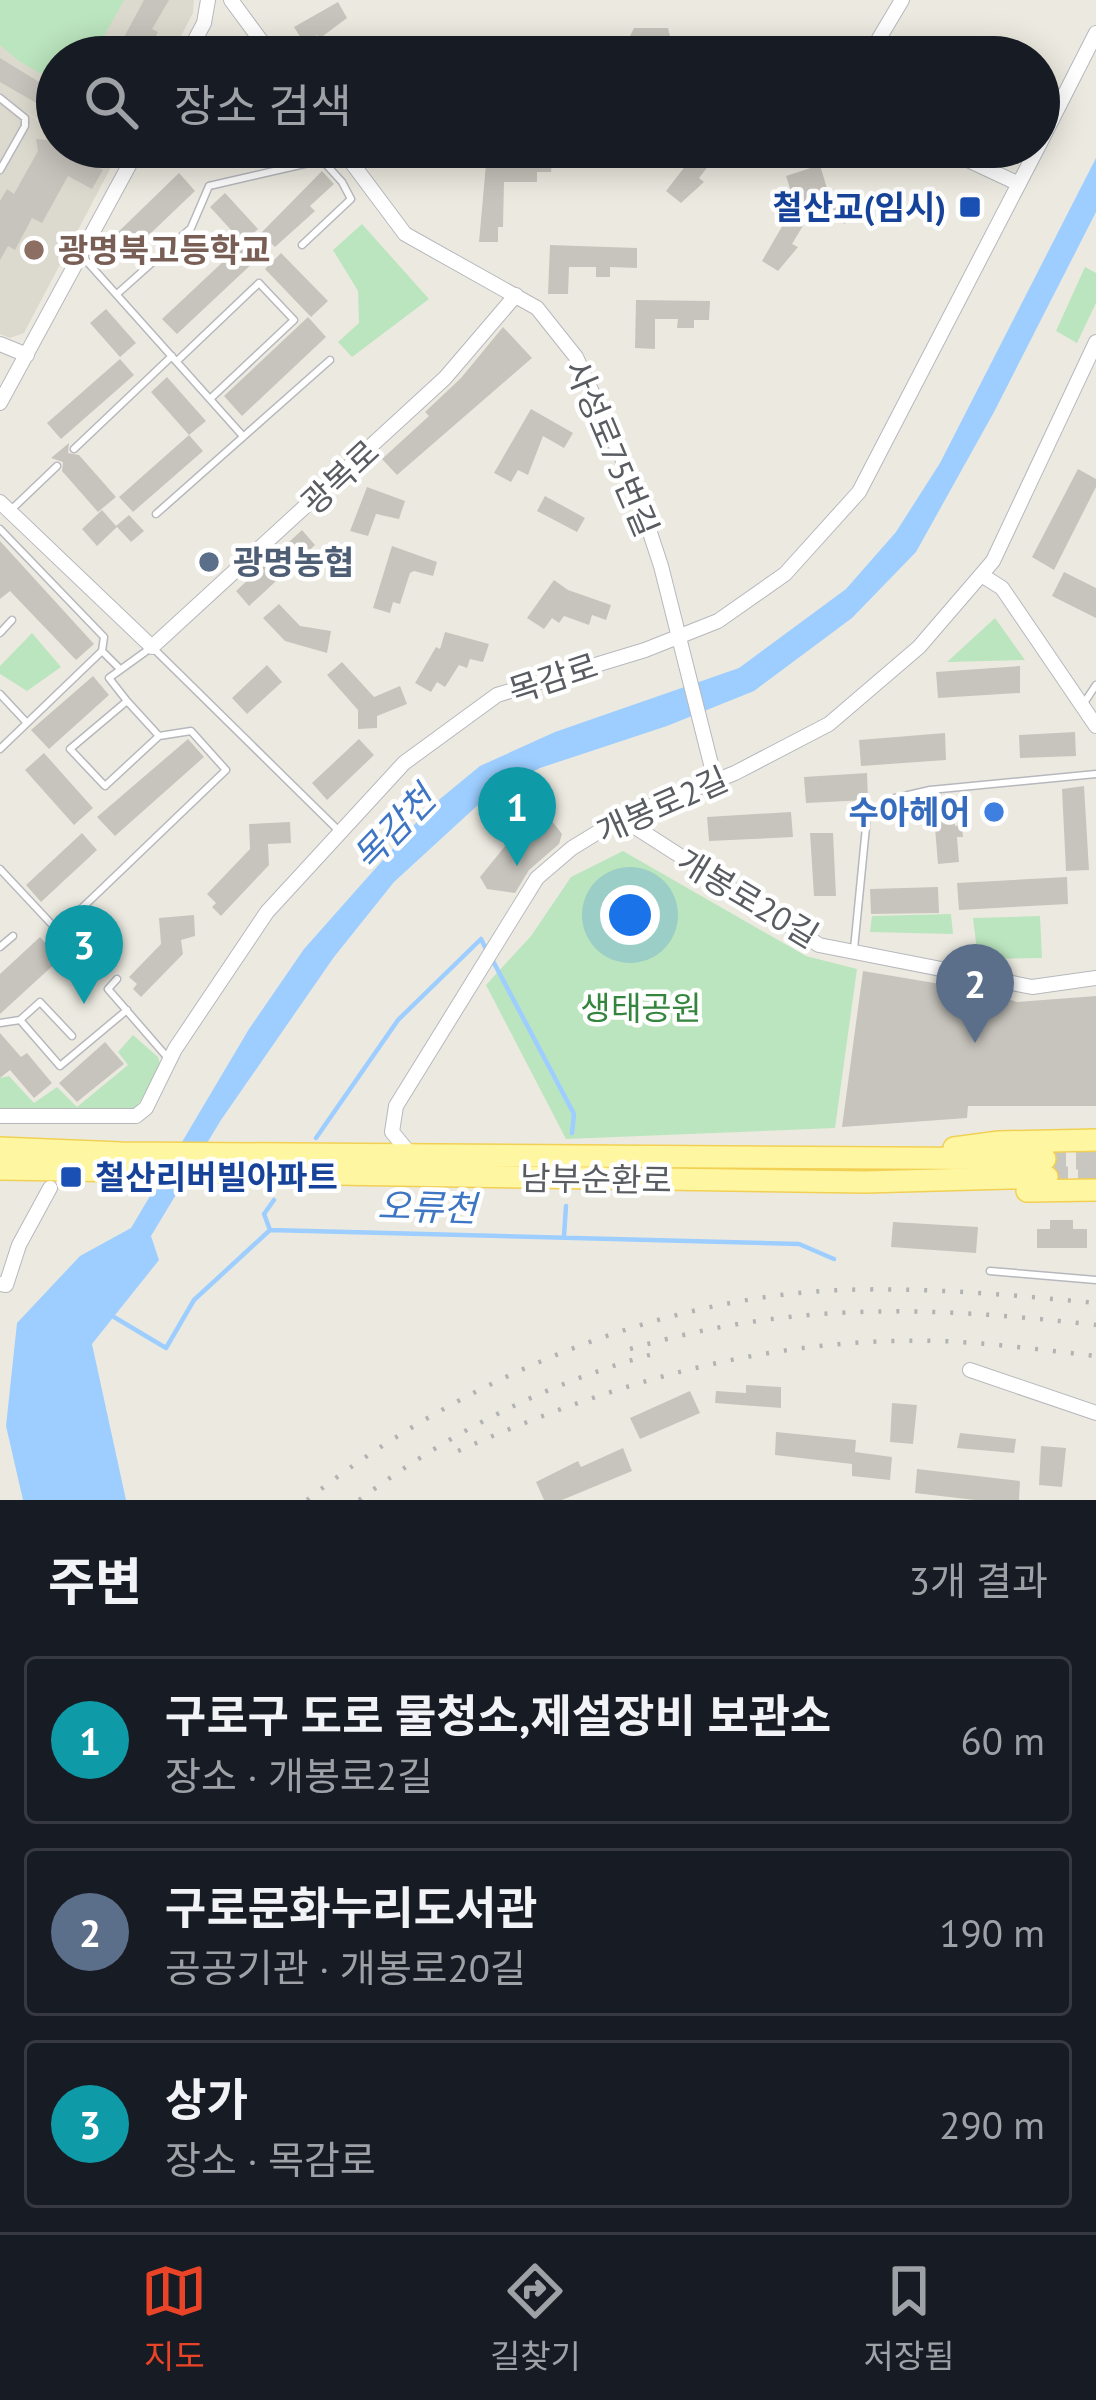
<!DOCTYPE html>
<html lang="ko">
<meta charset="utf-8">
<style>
:root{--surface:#171b24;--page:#20242c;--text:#f1f3f6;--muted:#9ea1a6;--line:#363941;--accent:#ea4428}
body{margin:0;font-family:"PT Sans","Noto Sans KR",sans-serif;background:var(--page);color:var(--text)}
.you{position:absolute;left:630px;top:915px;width:42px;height:42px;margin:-30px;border:9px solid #fff;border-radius:50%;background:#1a73e8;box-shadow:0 0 0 18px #1a73e833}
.badge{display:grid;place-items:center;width:78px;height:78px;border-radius:50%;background:var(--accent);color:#fff;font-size:39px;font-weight:700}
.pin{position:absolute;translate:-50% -99px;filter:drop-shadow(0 3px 6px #0008)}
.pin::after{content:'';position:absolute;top:63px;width:42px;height:36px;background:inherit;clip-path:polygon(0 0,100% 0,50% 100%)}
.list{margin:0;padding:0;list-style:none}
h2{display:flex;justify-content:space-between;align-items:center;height:156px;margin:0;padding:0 48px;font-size:51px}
h2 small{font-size:39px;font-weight:400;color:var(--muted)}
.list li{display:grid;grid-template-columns:78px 1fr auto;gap:36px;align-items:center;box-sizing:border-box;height:168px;margin:0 24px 24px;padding:0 24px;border:3px solid var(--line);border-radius:12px}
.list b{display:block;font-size:45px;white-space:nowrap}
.list p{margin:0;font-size:39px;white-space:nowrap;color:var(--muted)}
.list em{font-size:39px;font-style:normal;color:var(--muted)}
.icon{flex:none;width:66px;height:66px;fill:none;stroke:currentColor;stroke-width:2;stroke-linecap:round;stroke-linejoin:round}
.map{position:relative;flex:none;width:1096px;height:1500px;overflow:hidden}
.search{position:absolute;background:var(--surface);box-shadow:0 6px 30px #0003;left:36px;right:36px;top:36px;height:132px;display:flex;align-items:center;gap:30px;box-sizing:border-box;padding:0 42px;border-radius:66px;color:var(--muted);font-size:45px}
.sheet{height:732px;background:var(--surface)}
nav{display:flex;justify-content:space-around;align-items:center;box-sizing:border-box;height:168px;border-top:3px solid var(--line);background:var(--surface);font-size:33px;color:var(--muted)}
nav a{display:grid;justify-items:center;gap:6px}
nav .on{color:var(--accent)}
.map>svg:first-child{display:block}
</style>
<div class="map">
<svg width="1096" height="1500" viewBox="0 0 1096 1500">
<rect width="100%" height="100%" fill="#eceae0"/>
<!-- education -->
<path fill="#dcd9ce" d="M0,0H194L193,13L170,57H57V133L21,108L57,135V147H77L111,167L24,333L10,338L0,334Z"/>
<!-- green -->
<path fill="#bbe5be" d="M0,0H124L92,57H57V83L19,61L0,45Z
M362,224L429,299L352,357L338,342L359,323L358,291L333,250Z
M1085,267L1096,273V303L1077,343L1056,331Z
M995,618L1025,660L947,662Z
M32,633L61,667L27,691L0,674V666Z
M623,851L806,956L857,969L835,1128L566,1139L486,985L531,936L571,877Z
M951,914L953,934L870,932L872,916Z
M1040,916L1042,958L978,959L973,918Z
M133,1035L158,1057L161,1068L135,1109L122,1112L0,1109V1078L9,1076L34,1103L57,1087L77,1107L128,1065L118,1052Z"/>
<!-- water -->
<path fill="#9dceff" d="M1096,158V212L994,412L916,552L852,618L754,691L667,726L540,768L491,793L394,882L334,957L221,1120L151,1236L159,1260L92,1344L126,1500H23L6,1426L17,1323L80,1256L131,1228L249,1029L304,949L429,808L480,766L555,732L739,668L846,589L896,532L940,463Z"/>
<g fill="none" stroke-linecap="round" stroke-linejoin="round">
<!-- stream -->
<path stroke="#9dceff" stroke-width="4.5" d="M493,961L574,1114L572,1133
M316,1138L398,1020L481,939L487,951
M270,1230L264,1214L274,1200
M564,1236L566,1206
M109,1314L166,1348L194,1300L270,1230L799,1244L834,1259"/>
</g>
<!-- building -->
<path fill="#c7c4bd" d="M144,0H169L152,29L158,32L155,38L162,43L154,57H126L116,52Z
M338,2L347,18L319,39L317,35L304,43L294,27Z
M634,28H668L672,45L666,57H634L630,36Z
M0,58L57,93V115L0,82Z
M57,126V147H107L96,166L103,170L92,189L68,176L42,223L32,218L15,250L8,246L0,260V201L7,189L14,194L38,151L36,139L48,140Z
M700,147H723L699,178L704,182L681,203L666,191Z
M504,151V154L552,155L551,172H537V182H504L503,227H498V242H479L487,153Z
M820,165L829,195L853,207L845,224L813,209L792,244L798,247L778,271L762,261L795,204L786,176Z
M322,171L334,184L310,206L315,211L275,247L261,233Z
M179,173L195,191L129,254L113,237Z
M225,193L258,229L243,243L210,207Z
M243,243L258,258L177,334L162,319Z
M550,245L637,248V268L610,267V277H596V267H569L568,294H548Z
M281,253L328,301L311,317L265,269Z
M636,300L710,301L709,320H694V328H677L678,319H655V349L635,348Z
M106,309L136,343L120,357L90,323Z
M308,317L326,337L242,416L224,396Z
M503,327L532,358L397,475L382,459L429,416L425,412L461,378Z
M120,359L134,375L61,439L47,423Z
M167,377L206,421L189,435L151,392Z
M531,409L573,433L564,448L543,436L528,475L518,470L511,482L494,473Z
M189,435L203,451L133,512L119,497Z
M69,443L68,453L79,455L116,497L98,512L62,471L63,462L51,458Z
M1078,469L1096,479V487L1054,570L1032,557Z
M367,487L405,501L399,519L376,514L368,536L350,531Z
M545,496L585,518L577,532L537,511Z
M102,510L116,526L129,515L144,531L131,542L117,527L97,546L82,529Z
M302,530L315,545L249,606L236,591Z
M0,541L94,644L76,660L10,591L0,599Z
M392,546L437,562L433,576L414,571L410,573L400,604L393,602L390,613L373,608Z
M1064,572L1096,588V618L1052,596Z
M554,580L568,590L611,605L606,620L592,615L589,625L564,616L559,623L552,618L544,629L527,618Z
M279,604L300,626L331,631L327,653L285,641L263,618Z
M445,632L489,644L483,662L470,659L467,668L459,665L445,687L437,682L431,692L415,683L436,647L440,649Z
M342,662L374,697L400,686L407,704L377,716V728L358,729V710L327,675Z
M267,665L282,682L247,714L232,698Z
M1020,666V693L938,698L936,672Z
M93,676L109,695L49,749L31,730Z
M1075,732L1076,756L1020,758L1019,735Z
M945,733L946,760L861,766L859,740Z
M188,739L204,757L115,836L97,817Z
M359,739L374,755L327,800L312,783Z
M44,753L93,808L74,825L25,770Z
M867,773L868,800L806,803L804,777Z
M1084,786L1089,870L1066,871L1062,789Z
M953,802L955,826L962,825L963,837H957L959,862L938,864L933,804Z
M791,812L793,837L709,841L707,817Z
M552,821L562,834L559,844L529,870L515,893L487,889L480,877L506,845Z
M290,822L291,843L268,844L269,865L221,916L212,907L216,903L207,894L250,849L249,824Z
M82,833L97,850L41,902L26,885Z
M810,833H833L836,896H814Z
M1067,877L1068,904L959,910L957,883Z
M938,887L939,913L871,914L870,889Z
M194,915L195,936L181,940L183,954L141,997L133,989L137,984L129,977L161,944L159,918Z
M40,937L60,959L0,1014V974Z
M863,971L982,991L1017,1002L1096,996V1106H968L967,1118L842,1127Z
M0,1033L21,1057L27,1053L52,1083L34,1098L10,1070L0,1078Z
M105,1042L124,1064L77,1102L59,1083Z
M1050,1220H1073V1229H1087V1248H1037V1229H1050Z
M893,1222L978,1227L976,1253L891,1247Z
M746,1385L781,1387V1408L715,1403L716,1391L746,1393Z
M690,1391L700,1413L640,1439L630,1418Z
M892,1403L917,1405L913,1444L890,1442Z
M776,1432L856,1440L855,1452L892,1457L890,1480L852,1476V1464L775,1455Z
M960,1433L1016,1439L1014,1453L957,1448Z
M1041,1446L1066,1448L1062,1487L1039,1485Z
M623,1448L632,1471L562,1500H544L536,1482L578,1461L581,1467Z
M917,1469L1020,1481L1019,1500H975L915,1493Z"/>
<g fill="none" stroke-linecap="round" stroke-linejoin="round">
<!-- primary-tunnel -->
<path stroke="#c7c6c0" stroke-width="21" stroke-dasharray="21 10" stroke-linecap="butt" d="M1045,1159H1096
M1047,1177H1096"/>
<defs>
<path id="lane" d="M0,98L25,118V126L0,170
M82,256L242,435
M117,294L191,228L209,186L322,160L342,182L351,199L302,245
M177,361L259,283L294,320L210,399
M74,449L172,356
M12,509L57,466
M156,514L330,360
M0,529L104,637L102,651
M0,633L12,620
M0,694L27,723
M127,701L109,678L152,647L339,831
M1084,703L1096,685
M0,749L102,651L120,669
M0,869L58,931L226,770L191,731L159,736L105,786L70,749L127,701L159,736
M0,947L13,936
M854,949L867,817L891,799L930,790L1096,774
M117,979L108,989L167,1057
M20,1020L40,1002L72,1036
M0,1023L20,1020L60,1066L127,1010
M990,1271L1096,1280"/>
<path id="street" d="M231,0L273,57
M186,57L204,23L208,0
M868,57L902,0
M1039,145L1096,33
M340,147L405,234L537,308L576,357L635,487L661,566L715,780
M940,147L1019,184
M0,344L27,355
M0,403L139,147
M0,502L152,647L445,378L516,295
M983,576L1002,588L1096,726
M621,818L819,945L1032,987L1096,978
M0,1116H136L146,1108L175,1049L267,912L404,763L497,695L645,650L718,621L785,574L859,492L1038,147
M411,1155L392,1132L396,1106L537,878L572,848L621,818L735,773L829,724L919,647L993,561L1096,342
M0,1284L6,1285L19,1245L50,1188
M970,1370L1096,1413"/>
<path id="primary" d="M0,1148L121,1153L1045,1159
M954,1148L999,1142L1096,1140
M0,1169L865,1182L1047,1177
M1027,1191L1096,1190"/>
</defs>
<!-- lane casing -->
<use href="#lane" stroke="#b6b8bd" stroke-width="9"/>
<!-- street casing -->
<use href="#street" stroke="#b6b8bd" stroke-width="16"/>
<!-- primary casing -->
<use href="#primary" stroke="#f2d053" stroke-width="24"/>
<!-- lane -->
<use href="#lane" stroke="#fff" stroke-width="6"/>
<!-- street -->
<use href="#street" stroke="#fff" stroke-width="14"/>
<!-- primary -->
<use href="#primary" stroke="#fff6a2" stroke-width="21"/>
<!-- rail -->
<path stroke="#b2b3b3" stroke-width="4.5" stroke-dasharray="3 15" stroke-linecap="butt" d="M630,1349C793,1301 930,1306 1096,1325
M458,1451C611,1383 771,1336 940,1341C992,1343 1044,1350 1096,1356
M307,1500C455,1383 651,1298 841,1290C926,1287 1012,1295 1096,1303
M359,1500C449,1433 544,1384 653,1354"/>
</g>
<!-- markers -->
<g fill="#1a4fb4" stroke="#fff" stroke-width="4.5">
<rect x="958" y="195" width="24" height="24" rx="6"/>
<rect x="59" y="1165" width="24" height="24" rx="6"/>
</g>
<circle fill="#8d6e63" stroke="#fff" stroke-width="4.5" cx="34" cy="250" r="12"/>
<circle fill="#5c6f8a" stroke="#fff" stroke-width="4.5" cx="209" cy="562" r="12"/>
<circle fill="#3f7fe0" stroke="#fff" stroke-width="4.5" cx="994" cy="812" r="12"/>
<g text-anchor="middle" stroke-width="9" stroke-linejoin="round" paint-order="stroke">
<!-- transit labels -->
<g font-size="33" font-weight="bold" fill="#164399" stroke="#fff" text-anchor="end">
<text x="946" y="219">철산교(임시)</text>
<text x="95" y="1189" text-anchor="start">철산리버빌아파트</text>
</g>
<!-- education labels -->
<g font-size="33" font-weight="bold" fill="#785e54" stroke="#fff" text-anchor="start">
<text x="58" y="262">광명북고등학교</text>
</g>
<!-- street labels -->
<g font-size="33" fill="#595c61" stroke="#fff">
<text transform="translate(612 448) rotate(67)" y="12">사성로75번길</text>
<text transform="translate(340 477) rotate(-43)" y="12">광복로</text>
<text transform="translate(553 678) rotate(-18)" y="12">목감로</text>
<text transform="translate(662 805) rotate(-24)" y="12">개봉로2길</text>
<text transform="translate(748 898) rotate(31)" y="12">개봉로20길</text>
<text transform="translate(596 1179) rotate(1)" y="12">남부순환로</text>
</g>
<!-- service labels -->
<g font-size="33" font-weight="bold" fill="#4e5e75" stroke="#fff" text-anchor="start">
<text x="233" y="574">광명농협</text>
</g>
<!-- shop labels -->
<g font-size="33" font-weight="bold" fill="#366cbe" stroke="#fff" text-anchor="end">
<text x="970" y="824">수아헤어</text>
</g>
<!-- park labels -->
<g font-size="33" fill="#34853d" stroke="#fff">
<text x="641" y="1020">생태공원</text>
</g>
<!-- water labels -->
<g font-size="36" font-style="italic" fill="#3f76c3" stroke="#fff">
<text transform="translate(394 828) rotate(-46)" y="13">목감천</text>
<text transform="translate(427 1207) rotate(2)" y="13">오류천</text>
</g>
</g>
</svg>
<div class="you"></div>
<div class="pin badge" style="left:517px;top:866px;background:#0f9aa8">1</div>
<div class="pin badge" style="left:975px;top:1043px;background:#5c6f8a">2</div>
<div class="pin badge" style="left:84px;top:1004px;background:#0f9aa8">3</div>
<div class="search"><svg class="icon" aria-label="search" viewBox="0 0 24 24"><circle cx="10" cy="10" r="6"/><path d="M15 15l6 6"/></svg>장소 검색</div>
</div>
<section class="sheet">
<h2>주변<small>3개 결과</small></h2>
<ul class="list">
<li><span class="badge" style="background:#0f9aa8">1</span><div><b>구로구 도로 물청소,제설장비 보관소</b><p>장소 · 개봉로2길</p></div><em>60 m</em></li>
<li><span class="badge" style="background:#5c6f8a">2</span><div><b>구로문화누리도서관</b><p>공공기관 · 개봉로20길</p></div><em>190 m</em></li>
<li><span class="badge" style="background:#0f9aa8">3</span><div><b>상가</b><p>장소 · 목감로</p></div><em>290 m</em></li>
</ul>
</section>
<nav>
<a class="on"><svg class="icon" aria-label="map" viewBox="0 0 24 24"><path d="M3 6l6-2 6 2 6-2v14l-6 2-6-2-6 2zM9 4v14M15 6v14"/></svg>지도</a>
<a><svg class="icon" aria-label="directions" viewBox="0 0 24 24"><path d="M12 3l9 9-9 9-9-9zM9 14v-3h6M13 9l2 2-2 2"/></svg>길찾기</a>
<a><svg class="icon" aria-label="saved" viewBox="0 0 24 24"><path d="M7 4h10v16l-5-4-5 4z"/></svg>저장됨</a>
</nav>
